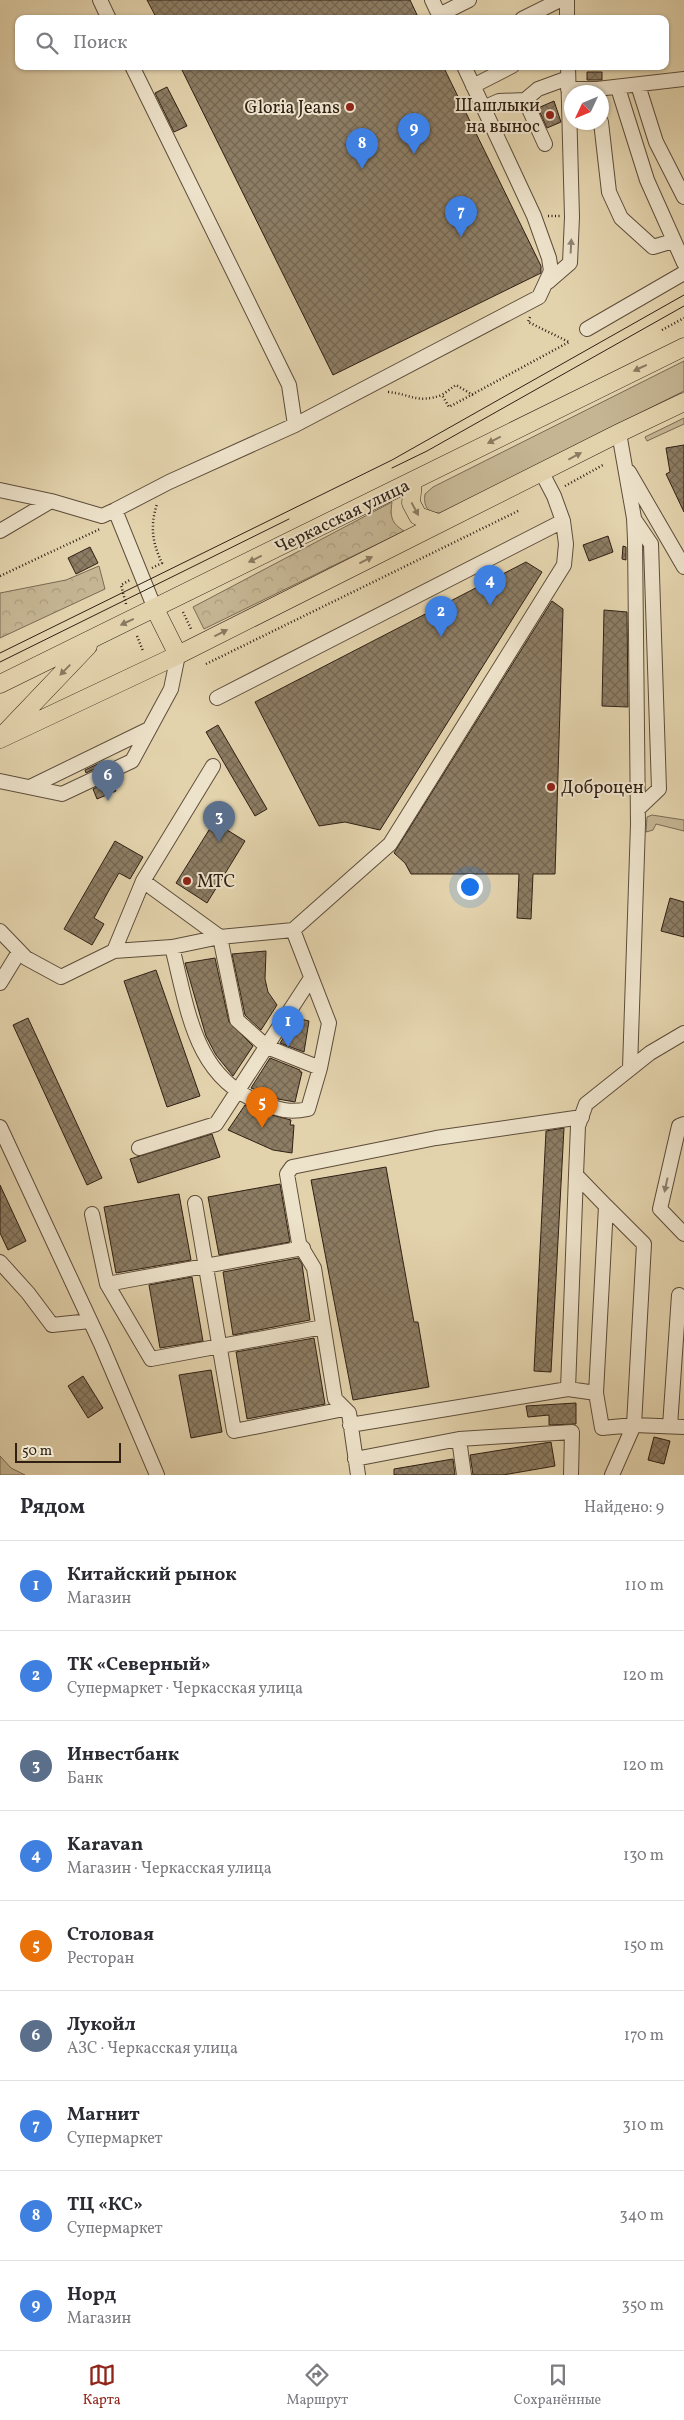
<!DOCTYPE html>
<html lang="ru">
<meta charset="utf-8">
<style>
:root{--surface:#fff;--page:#f2f2f3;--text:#2b2b33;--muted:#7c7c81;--line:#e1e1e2;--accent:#8f2418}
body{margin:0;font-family:Vollkorn,serif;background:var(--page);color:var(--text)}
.compass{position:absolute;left:564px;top:85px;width:45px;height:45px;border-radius:50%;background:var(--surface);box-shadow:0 1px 4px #0004;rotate:226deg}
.scale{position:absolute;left:15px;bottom:12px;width:106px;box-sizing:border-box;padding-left:5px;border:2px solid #302014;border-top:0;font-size:14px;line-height:18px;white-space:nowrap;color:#302014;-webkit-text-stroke:4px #ede2ca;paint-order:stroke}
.you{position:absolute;left:469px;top:886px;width:18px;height:18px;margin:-12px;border:4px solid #fff;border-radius:50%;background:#1a73e8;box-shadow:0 0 0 8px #1a73e833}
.badge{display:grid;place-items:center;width:32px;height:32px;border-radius:50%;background:var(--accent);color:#fff;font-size:16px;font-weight:700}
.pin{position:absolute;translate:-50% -41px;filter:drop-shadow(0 1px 2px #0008)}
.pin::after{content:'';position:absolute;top:26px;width:18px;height:15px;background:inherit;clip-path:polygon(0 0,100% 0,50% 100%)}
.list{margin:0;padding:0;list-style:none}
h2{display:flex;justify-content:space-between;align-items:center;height:65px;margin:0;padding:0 20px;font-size:21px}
h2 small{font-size:16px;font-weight:400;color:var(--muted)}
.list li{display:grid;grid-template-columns:32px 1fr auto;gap:15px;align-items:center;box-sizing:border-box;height:90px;padding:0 20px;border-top:1px solid var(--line)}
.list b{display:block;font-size:19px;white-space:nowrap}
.list p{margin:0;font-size:16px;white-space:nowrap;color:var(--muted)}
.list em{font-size:16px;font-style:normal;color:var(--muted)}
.icon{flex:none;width:28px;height:28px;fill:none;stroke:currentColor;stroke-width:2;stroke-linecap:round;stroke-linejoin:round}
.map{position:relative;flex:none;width:684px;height:1475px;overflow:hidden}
.search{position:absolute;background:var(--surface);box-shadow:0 1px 4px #0004;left:15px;right:15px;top:15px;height:55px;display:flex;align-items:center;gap:12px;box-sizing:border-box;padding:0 18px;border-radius:10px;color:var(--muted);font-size:19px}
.sheet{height:875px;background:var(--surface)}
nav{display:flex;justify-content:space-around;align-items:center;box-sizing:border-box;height:70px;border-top:1px solid var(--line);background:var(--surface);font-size:14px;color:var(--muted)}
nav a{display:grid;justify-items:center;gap:2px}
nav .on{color:var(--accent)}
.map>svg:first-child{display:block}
</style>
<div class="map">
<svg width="684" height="1475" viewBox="0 0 684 1475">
<defs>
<pattern id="forest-crowns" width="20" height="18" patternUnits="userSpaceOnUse" patternTransform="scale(1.25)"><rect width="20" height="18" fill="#c5b593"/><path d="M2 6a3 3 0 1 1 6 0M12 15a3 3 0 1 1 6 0" fill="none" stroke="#aa9b7e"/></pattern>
<pattern id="building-cross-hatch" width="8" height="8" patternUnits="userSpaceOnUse" patternTransform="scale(1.25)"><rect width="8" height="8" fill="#8d7d64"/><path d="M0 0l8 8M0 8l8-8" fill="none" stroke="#746651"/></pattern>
</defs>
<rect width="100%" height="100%" fill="#e3d3ad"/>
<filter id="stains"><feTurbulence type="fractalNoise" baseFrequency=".004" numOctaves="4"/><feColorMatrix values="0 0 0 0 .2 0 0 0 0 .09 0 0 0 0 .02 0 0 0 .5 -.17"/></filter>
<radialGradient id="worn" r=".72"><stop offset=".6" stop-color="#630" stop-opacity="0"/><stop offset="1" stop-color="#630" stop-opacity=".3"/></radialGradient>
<!-- green -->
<path fill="#c5b593" stroke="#7a6a54" d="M684,361V391L440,513C428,514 423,506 425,494L433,487Z
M684,418V424L647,441L645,437Z
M652,815L684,820V831L656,824L653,830L646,832L647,817Z
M0,1456L11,1468L25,1475H0Z"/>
<!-- forest -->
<path fill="url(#forest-crowns)" stroke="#7a6a54" d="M392,502C390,516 391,523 404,531L204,629L193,607Z
M99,566L105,589L0,638V593L66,580Z"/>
<!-- building -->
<path fill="url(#building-cross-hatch)" stroke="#302014" d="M147,0H410L419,19H157Z
M180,66H443L541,266V273L333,375Z
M587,72H602V80H587Z
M167,87L187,126L174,132L155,93Z
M554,101L561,122L547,128L538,108Z
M684,445V512L666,474L670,472L666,448Z
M608,536L613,552L589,561L583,545Z
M623,546L626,547V560L622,559Z
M90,547L98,563L76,574L68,558Z
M526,562L542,572L380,830L345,822L319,826L255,702Z
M552,601L563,609L555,874H533L531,919L517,918L519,874H411L405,863L394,853Z
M604,610L627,612L628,707L602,706Z
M218,725L267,809L255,816L206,732Z
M104,761L105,764L86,773L85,770Z
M112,780L116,791L97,799L93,789Z
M214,822L245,841L207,903L176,883Z
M115,841L143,857L130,879L119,873L108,892L94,918L104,924L92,945L64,929Z
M670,898L684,902V937L661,931Z
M266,951L265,979L268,992L277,1005L261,1030L245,1015L232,954Z
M215,958L229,1022L253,1046L233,1076L216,1055L206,1036L185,963Z
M156,970L200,1096L167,1107L124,981Z
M28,1018L102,1178L87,1185L13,1025Z
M297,1018L309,1021L304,1052L280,1043Z
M270,1058L300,1070V1072H302L295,1102L278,1099L251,1088Z
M245,1105L268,1114L291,1120L290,1125H294L292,1153L273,1150L228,1130Z
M564,1128L551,1372L534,1371L546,1131Z
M212,1134L220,1157L138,1183L130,1159Z
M386,1167L414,1322H418L429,1387L353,1400L311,1180Z
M280,1184L290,1242L219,1255L208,1197Z
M0,1185L26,1241L8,1250L0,1233Z
M179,1194L191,1260L116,1273L104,1207Z
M298,1258L302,1264L310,1320L233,1335L223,1272Z
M192,1277L203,1341L160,1348L149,1285Z
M314,1338L325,1404L247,1419L236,1352Z
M211,1370L222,1432L191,1438L179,1375Z
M83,1376L103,1408L88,1418L68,1386Z
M576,1403V1424L549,1425V1415L528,1417L526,1406Z
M654,1437L670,1441L664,1464L648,1460Z
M551,1442L555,1466L503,1475H473L470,1455Z
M453,1459L455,1475H394V1469Z"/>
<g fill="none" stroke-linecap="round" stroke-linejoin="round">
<defs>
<path id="minor" d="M100,0L109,19
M432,0L441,19
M439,15L469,0
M522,19L560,0
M567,19V0
M132,66L289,385L295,425
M638,85L656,142L684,197
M473,86L512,66
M618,88L647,180L684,263
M568,89H597L598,92
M597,89L684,79
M525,100L545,144
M483,108L499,101L525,100L538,89L568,78
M601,122L609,192L621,218L653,247L673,241
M548,282L570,263L572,217L568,66
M587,329L684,273
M619,433L634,518L635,540L638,824L630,1068
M629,472L684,567
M0,490L51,501L102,516L115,510
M634,519L651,544L659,789L638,809
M0,531L51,501
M155,609L115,510L169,482L295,425L539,297L551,271L549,258L534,216L464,66
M217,698L563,521L554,496L542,473
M0,781L62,794L132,761L171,689L178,655
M30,787L149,729
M143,881L220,937L237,1020L267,1047L320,1068
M0,931L26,958L61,977L114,951L143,881L213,766
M172,947C188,1009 194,1080 264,1104C282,1110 289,1113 308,1109L320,1068L329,1023L293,930
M114,951L172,947L220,937L293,930L390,844L564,565L566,544L563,521
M0,983L19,952
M684,1124L679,1126L660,1209L684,1234
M0,1127L101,1344L157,1475
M139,1148L216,1124L311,978
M576,1175L568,1389L596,1393
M195,1203L234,1431L344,1409
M606,1206L644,1244L634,1425L602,1428L596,1393Z
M606,1206L576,1175L578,1126L586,1104L650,1053L684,1033
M92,1214L107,1284L303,1248
M0,1262L28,1293L52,1325L90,1321
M107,1284L151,1359L323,1327
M350,1425L568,1389
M670,1426L679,1295
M459,1439L572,1432L571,1475
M355,1459L459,1439L464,1475
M358,1475L349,1413L335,1399L314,1268L299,1243L287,1174L292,1167L436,1138L582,1117
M612,1475L634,1425L684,1427"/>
<path id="major" d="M413,481L411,503L418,516L438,523
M155,609L178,655
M0,684L684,347
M6,732L88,646
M0,739L178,655L619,433L684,402"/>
</defs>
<!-- minor casing -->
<use href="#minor" stroke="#5d4d3a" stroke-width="16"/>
<!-- major casing -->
<use href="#major" stroke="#302014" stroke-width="19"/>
<!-- path -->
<path stroke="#302014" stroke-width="2.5" stroke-dasharray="1 2.5" stroke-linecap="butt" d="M548,216H560
M530,317L528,322L569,342
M662,330L684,318
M388,392C411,394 416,404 442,395
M473,395L456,385L442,395L449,407L569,342
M565,486L603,465
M152,568L162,563C152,542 150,526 157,504
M0,576L100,529
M126,604L121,585L130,580
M183,612L192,631
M137,636L143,651
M206,664L520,510"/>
<!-- minor -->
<use href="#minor" stroke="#ede2ca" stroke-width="14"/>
<!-- major -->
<use href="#major" stroke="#e3d3ad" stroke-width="18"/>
<!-- tram -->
<path stroke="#302014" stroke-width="1" d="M392,468L427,451L684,306
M0,653L392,460L684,295
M0,662L289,519"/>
</g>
<!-- one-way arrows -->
<defs><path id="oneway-solid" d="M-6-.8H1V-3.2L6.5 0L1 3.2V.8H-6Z" transform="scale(1.25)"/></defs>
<g fill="#8e816f">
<use href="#oneway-solid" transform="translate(571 246) rotate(-87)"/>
<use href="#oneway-solid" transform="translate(666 1185) rotate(102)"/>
</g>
<g fill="#8a7a60">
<use href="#oneway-solid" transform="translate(640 368) rotate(155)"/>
<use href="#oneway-solid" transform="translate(494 440) rotate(153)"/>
<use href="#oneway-solid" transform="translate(575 456) rotate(-28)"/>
<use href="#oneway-solid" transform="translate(415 509) rotate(62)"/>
<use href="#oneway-solid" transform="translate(255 559) rotate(154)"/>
<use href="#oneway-solid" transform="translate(366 560) rotate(-27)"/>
<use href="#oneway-solid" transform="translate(127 622) rotate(155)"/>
<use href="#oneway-solid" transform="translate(221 633) rotate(-27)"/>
<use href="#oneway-solid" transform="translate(65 670) rotate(134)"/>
</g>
<!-- markers -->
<g fill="#8f2418" stroke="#ede2ca" stroke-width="2">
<circle cx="350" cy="107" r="5"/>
<circle cx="550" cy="115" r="5"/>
<circle cx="551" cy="787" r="5"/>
<circle cx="187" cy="881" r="5"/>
</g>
<g text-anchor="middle" stroke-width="4" stroke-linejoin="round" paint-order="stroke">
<!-- poi labels -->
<g font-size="18" fill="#302014" stroke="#ede2ca" text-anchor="end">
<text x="540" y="111">Шашлыки<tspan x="540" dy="21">на вынос</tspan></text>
<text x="340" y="113">Gloria Jeans</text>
<text x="561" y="793" text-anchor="start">Доброцен</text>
<text x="197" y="887" text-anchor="start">МТС</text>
</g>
<!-- street labels -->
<g font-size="18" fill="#302014" stroke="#ede2ca">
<text transform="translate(342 516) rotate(-26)" y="6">Черкасская улица</text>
</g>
</g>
<rect width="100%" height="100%" filter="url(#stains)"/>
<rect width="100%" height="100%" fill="url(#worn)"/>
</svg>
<svg class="compass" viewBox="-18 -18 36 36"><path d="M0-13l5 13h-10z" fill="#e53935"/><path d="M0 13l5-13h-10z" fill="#7c7c81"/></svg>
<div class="scale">50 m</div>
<div class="you"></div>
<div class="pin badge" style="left:288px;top:1047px;background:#3f7fe0">1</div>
<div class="pin badge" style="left:441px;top:637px;background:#3f7fe0">2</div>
<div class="pin badge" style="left:219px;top:842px;background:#5c6f8a">3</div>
<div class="pin badge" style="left:490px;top:606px;background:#3f7fe0">4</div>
<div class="pin badge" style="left:262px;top:1128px;background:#e8710a">5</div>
<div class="pin badge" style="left:108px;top:801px;background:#5c6f8a">6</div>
<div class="pin badge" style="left:461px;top:237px;background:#3f7fe0">7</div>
<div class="pin badge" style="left:362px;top:169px;background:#3f7fe0">8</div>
<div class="pin badge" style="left:414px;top:154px;background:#3f7fe0">9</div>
<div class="search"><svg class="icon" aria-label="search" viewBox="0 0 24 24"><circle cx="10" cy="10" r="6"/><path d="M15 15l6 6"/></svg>Поиск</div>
</div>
<section class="sheet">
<h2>Рядом<small>Найдено: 9</small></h2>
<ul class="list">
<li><span class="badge" style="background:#3f7fe0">1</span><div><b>Китайский рынок</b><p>Магазин</p></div><em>110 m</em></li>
<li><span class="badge" style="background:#3f7fe0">2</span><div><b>ТК «Северный»</b><p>Супермаркет · Черкасская улица</p></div><em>120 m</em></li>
<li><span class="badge" style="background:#5c6f8a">3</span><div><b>Инвестбанк</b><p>Банк</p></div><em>120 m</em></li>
<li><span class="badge" style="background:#3f7fe0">4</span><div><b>Karavan</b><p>Магазин · Черкасская улица</p></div><em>130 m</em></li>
<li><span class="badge" style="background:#e8710a">5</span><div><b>Столовая</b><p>Ресторан</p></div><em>150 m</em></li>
<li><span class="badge" style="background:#5c6f8a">6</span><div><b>Лукойл</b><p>АЗС · Черкасская улица</p></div><em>170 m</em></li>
<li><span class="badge" style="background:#3f7fe0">7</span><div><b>Магнит</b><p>Супермаркет</p></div><em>310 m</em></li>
<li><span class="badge" style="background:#3f7fe0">8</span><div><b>ТЦ «КС»</b><p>Супермаркет</p></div><em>340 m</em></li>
<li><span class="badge" style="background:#3f7fe0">9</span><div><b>Норд</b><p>Магазин</p></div><em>350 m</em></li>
</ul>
</section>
<nav>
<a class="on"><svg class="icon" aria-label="map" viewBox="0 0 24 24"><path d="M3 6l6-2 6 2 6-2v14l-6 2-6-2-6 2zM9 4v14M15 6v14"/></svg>Карта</a>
<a><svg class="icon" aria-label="directions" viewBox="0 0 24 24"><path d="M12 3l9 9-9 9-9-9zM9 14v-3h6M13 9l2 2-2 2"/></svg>Маршрут</a>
<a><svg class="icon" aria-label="saved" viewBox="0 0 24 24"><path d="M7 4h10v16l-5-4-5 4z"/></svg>Сохранённые</a>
</nav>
